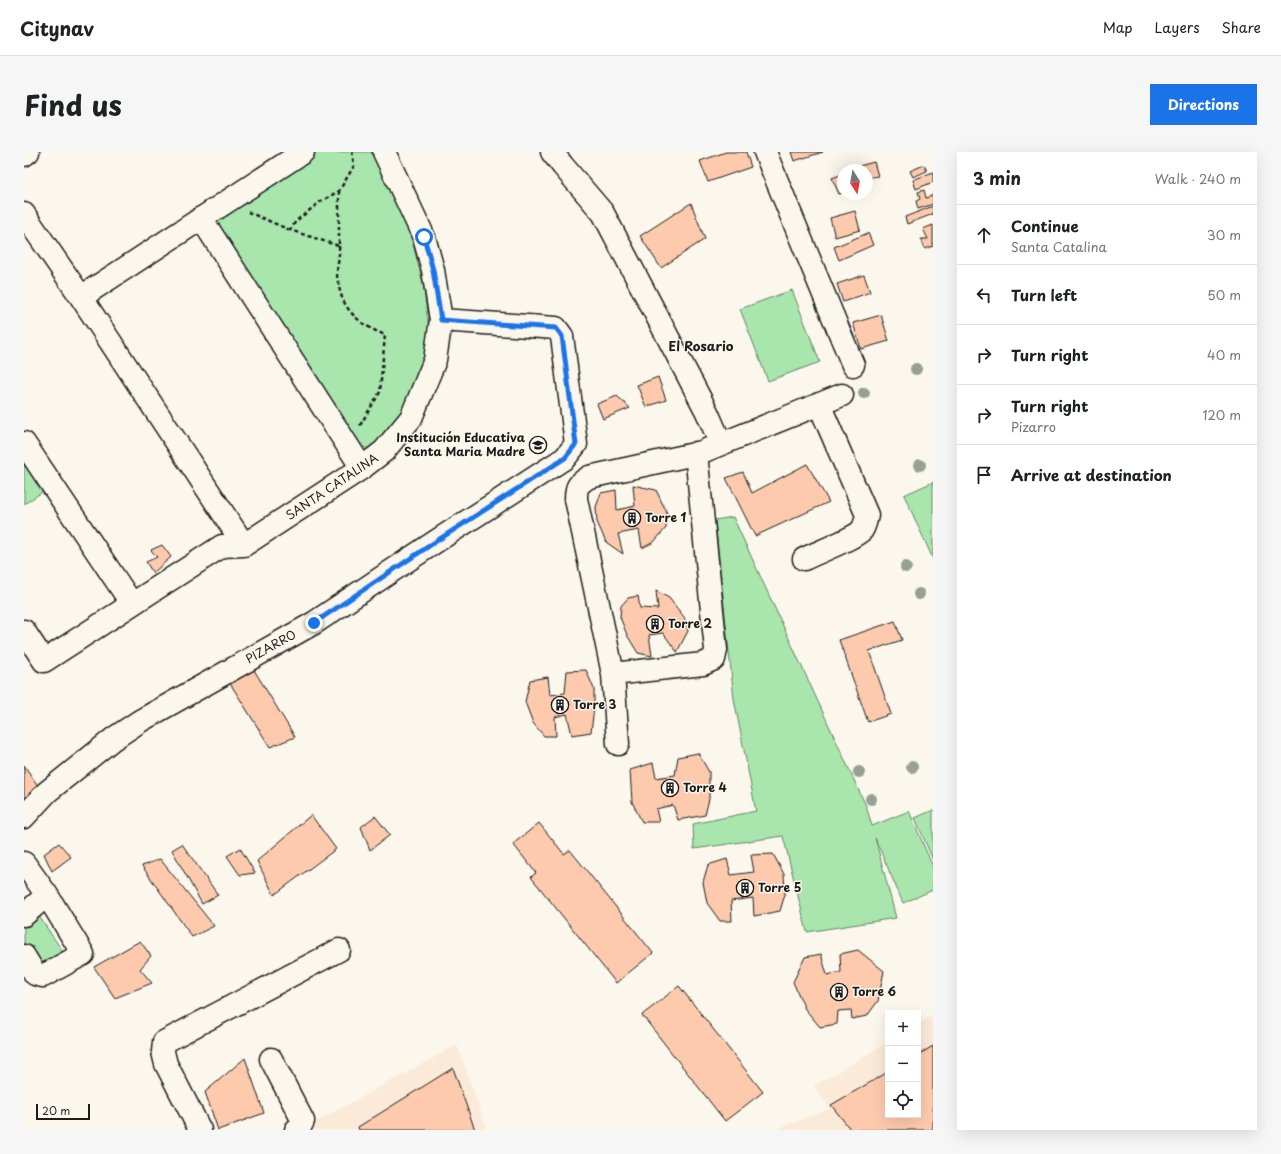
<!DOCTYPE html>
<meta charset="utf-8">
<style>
:root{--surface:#fff;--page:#f6f6f6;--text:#202124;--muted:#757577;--line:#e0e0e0;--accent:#1a73e8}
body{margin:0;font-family:"Playpen Sans",sans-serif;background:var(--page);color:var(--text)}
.controls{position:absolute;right:12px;bottom:12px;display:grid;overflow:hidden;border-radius:0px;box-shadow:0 4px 16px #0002}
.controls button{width:36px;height:36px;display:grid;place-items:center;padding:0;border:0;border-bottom:1px solid var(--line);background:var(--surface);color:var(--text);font:20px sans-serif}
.compass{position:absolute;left:813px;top:12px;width:36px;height:36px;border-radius:50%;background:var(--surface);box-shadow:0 4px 16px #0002;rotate:169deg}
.scale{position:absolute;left:12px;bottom:10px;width:54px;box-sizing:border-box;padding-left:4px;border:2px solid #1c1c1c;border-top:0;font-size:11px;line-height:14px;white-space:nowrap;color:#1c1c1c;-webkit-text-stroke:3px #fbf7ec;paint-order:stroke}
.stop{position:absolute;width:12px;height:12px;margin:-9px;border:3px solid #1a73e8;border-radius:50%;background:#fff}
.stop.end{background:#1a73e8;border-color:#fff;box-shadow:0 1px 4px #0008}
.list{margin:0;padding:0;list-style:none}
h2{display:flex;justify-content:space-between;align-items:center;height:52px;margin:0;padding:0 16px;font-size:17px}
h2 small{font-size:13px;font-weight:400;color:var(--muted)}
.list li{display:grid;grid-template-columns:26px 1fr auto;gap:12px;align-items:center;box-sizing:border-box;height:60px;padding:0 16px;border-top:1px solid var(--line)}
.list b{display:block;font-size:15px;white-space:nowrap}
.list p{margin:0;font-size:13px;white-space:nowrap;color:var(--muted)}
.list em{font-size:13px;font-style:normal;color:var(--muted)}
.icon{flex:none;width:22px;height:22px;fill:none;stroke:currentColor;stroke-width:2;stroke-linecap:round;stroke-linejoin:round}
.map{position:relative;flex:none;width:909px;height:978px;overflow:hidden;border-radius:0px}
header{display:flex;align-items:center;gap:24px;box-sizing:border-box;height:56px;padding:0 20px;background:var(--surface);border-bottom:1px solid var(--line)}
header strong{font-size:19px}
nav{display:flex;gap:22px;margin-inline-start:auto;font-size:14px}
.intro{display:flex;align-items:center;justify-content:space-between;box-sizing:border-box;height:96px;padding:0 24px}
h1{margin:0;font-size:28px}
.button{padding:10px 18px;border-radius:0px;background:var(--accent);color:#fff;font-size:14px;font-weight:700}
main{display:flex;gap:24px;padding:0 24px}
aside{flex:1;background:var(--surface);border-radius:0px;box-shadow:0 4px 16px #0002}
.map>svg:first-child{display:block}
</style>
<header>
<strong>Citynav</strong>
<nav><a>Map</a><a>Layers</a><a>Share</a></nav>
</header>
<div class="intro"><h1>Find us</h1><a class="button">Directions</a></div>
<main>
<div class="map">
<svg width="909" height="978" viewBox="0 0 909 978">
<rect width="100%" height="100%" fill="#fbf7ec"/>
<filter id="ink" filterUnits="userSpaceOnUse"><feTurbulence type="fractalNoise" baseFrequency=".025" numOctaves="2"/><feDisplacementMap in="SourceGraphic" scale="8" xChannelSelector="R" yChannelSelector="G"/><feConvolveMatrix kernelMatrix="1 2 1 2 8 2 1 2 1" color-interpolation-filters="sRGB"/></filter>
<g filter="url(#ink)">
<!-- built -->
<path fill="#fcead9" d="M909,863V978H750L806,957L790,934L864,890V963H894V872Z
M433,893L463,978H277Z"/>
<!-- green -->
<path fill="#a8e6ae" stroke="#628165" d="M292,0H350L387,85L399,131L405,178L399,217L377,268L347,297L338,295L194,75L192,66Z
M768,138L796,210L744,229L716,157Z
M0,308L20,339L0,352Z
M909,330V407L880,343Z
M709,365L842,654L848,674L885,659L909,715V738L879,751L851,686L872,766L783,780L759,684L670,697L669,672L732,659L710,547L691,368Z
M909,658V708L891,666Z
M12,760L42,804L15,816L0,791V771Z"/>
<!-- building -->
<path fill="#fdcaad" stroke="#1c1c1c" d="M702,0H722L727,15L684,30L676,9Z
M767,0H799L770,9Z
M850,10L854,24L843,26V18H836L835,14Z
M900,13L903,19L889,25L886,19Z
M909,20V30L892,37L889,28Z
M819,22V41L815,42L808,26Z
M900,38L902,46L909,43V52L894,57L892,49L896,47L894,40Z
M667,51L681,87L637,116L616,84Z
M909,54V62L883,72L881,65Z
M831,59L836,78L811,85L806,66Z
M909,73V94L901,97L897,87H904L899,77Z
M844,81L849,93L815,108L810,95Z
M840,123L846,140L819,150L813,132Z
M857,163L865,189L837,197L829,171Z
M634,225L642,248L622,255L613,233Z
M593,244L606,256L579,267L573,252Z
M783,312L805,350L731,384L702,326L719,320L728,341Z
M609,333L632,338L643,361L642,376L630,390L618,396L615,378L594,382L599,402L582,390L573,370L572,355L577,341L592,338L593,358L611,354Z
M138,393L147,405L129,421L122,410L133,405L127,398Z
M632,439L645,446L660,465L664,479L653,500L639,481L625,483L628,504L614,501L603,483L596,465L597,454L604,446L614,444L616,456L634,457Z
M871,469L878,488L845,499L867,562L844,570L815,488Z
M230,518L271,585L246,595L204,528Z
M562,518L570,537V556L567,580L548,583L543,562L531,565L532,584H520L509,571L501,550L506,528L524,525L526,543L541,541L543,519Z
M674,601L685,620V647L681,663L654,668L649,653L632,657L635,670H618L608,650L606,618L629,611L632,626L651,623L654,605Z
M0,613L14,634L0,651Z
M287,663L312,697L250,743L233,709Z
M351,664L366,683L346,698L337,675Z
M515,671L540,702L546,698L629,801L592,831L507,725L512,721L489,692Z
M35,691L47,705L28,719L20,702Z
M158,692L194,743L178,752L148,698Z
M216,696L231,721L216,723L203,704Z
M749,702L760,722L761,742L756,759L730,764L729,746L707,749L708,769H696L683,751L679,730L684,713L703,707L707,723L730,720L727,703Z
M136,707L190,774L168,785L118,714Z
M116,789L127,804L116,817L128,831L91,846L70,815Z
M834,798L860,819L854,849L843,864L828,867L827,858L814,859L813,872L796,875L781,857L769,830L781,805L797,802L803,823L817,820L816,802Z
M655,834L739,940L701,969L618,863Z
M909,894V978H827L807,953L864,920V963H894V903Z
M221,906L240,961L194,978L181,940Z
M429,916L451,978H335L334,975Z"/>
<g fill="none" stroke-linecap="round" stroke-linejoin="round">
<defs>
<path id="minor" d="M528,0L539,14L579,61L683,260L697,292
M741,0L829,213
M0,3L4,0
M0,62L57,145L220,393
M177,66L338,316
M57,145L279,0
M0,291L108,452
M780,407C792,401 831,386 838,378C841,373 842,368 843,363L795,252
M0,479L20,509L198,394L220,393L338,316L360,299L387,266L411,208L417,168L409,118L400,85L360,0
M589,522L679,512L690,507L692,498L672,301
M594,592L589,522L552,347C552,334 554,332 565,325L675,301L818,243
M0,665L23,640L89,587L116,569L290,471L411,390L541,306L552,292L538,184L532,176L417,168
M0,711L23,743L59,802L19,824L11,822L0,804
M0,763L23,743
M247,907L279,969L276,975L272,978
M176,978L142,912L139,900L140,890L315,798"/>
</defs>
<!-- minor casing -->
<use href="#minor" stroke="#1c1c1c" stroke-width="25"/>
<!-- path -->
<path stroke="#1c1c1c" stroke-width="2.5" stroke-dasharray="4 3" stroke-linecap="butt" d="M315,39V94L266,78L272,69L296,50L315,39L330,14L328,0
M224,60L266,78
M315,94C316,104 313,113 313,122C313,126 314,130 315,134C319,160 339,174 361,183L356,240L335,275"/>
<!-- minor -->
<use href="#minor" stroke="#fbf7ec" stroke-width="22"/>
</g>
<!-- trees -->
<g fill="#97a092">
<circle cx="892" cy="217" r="6"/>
<circle cx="840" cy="241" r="6"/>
<circle cx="896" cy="313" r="6"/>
<circle cx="882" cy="415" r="6"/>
<circle cx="895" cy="442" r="6"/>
<circle cx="888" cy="615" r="6"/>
<circle cx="835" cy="620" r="6"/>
<circle cx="847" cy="647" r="6"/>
</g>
</g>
<g fill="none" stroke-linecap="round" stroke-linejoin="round" filter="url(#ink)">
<!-- route -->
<path stroke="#1a73e8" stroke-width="5" d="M290,471L411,390L541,306L552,292L538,184L532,176L417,168L409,118L400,85"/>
</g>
<!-- icons -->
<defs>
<symbol id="school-ring" viewBox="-11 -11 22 22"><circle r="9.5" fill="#fbf7ec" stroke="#1c1c1c" stroke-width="1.5"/><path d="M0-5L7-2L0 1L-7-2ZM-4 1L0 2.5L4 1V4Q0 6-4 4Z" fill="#1c1c1c"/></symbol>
<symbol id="building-ring" viewBox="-11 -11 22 22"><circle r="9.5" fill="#fbf7ec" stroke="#1c1c1c" stroke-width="1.5"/><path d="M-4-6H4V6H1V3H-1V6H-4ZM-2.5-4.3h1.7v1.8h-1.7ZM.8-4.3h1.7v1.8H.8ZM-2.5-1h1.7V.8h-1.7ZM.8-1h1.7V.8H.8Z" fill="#1c1c1c"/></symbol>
</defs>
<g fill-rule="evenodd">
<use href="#school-ring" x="504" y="283" width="20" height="20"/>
<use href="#building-ring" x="598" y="356" width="20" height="20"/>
<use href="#building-ring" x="621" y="462" width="20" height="20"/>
<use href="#building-ring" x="526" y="543" width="20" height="20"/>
<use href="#building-ring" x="636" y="626" width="20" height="20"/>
<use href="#building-ring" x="711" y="726" width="20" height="20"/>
<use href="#building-ring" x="805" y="830" width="20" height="20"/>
</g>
<g text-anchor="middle" stroke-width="3" stroke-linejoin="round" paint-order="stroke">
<!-- poi labels -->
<g font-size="12" font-weight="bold" fill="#1c1c1c" stroke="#fbf7ec" text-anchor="start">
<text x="501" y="290" text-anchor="end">Institución Educativa<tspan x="501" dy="14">Santa Maria Madre</tspan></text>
<text x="621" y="370">Torre 1</text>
<text x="644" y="476">Torre 2</text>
<text x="549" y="557">Torre 3</text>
<text x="659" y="640">Torre 4</text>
<text x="734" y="740">Torre 5</text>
<text x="828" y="844">Torre 6</text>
</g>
<!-- street labels -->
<g font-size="12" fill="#1c1c1c" stroke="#fbf7ec">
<text transform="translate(308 335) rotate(-34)" y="4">SANTA CATALINA</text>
<text transform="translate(247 495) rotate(-29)" y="4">PIZARRO</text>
</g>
<!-- neighbourhood labels -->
<g font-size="13" font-weight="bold" fill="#1c1c1c" stroke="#fbf7ec">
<text x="677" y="199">El Rosario</text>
</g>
</g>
</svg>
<div class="controls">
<button>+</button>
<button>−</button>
<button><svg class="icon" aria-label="locate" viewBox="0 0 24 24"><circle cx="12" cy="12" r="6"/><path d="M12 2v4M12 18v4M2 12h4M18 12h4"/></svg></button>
</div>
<svg class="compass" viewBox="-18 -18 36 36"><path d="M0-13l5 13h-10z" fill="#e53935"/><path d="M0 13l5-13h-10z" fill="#757577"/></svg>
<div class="scale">20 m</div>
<div class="stop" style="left:400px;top:85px"></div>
<div class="stop end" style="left:290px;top:471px"></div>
</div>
<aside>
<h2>3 min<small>Walk · 240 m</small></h2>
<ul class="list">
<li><svg class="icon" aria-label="ahead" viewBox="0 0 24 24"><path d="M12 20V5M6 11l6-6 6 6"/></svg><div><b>Continue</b><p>Santa Catalina</p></div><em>30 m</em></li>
<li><svg class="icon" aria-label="left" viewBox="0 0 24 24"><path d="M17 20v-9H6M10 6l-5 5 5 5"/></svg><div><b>Turn left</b></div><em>50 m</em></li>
<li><svg class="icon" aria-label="right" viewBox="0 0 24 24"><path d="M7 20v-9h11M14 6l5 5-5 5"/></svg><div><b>Turn right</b></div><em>40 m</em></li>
<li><svg class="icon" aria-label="right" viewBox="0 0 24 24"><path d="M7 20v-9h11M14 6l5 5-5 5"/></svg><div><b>Turn right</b><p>Pizarro</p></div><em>120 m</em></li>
<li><svg class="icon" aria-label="arrive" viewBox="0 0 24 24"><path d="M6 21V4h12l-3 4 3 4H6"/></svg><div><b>Arrive at destination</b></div></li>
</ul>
</aside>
</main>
